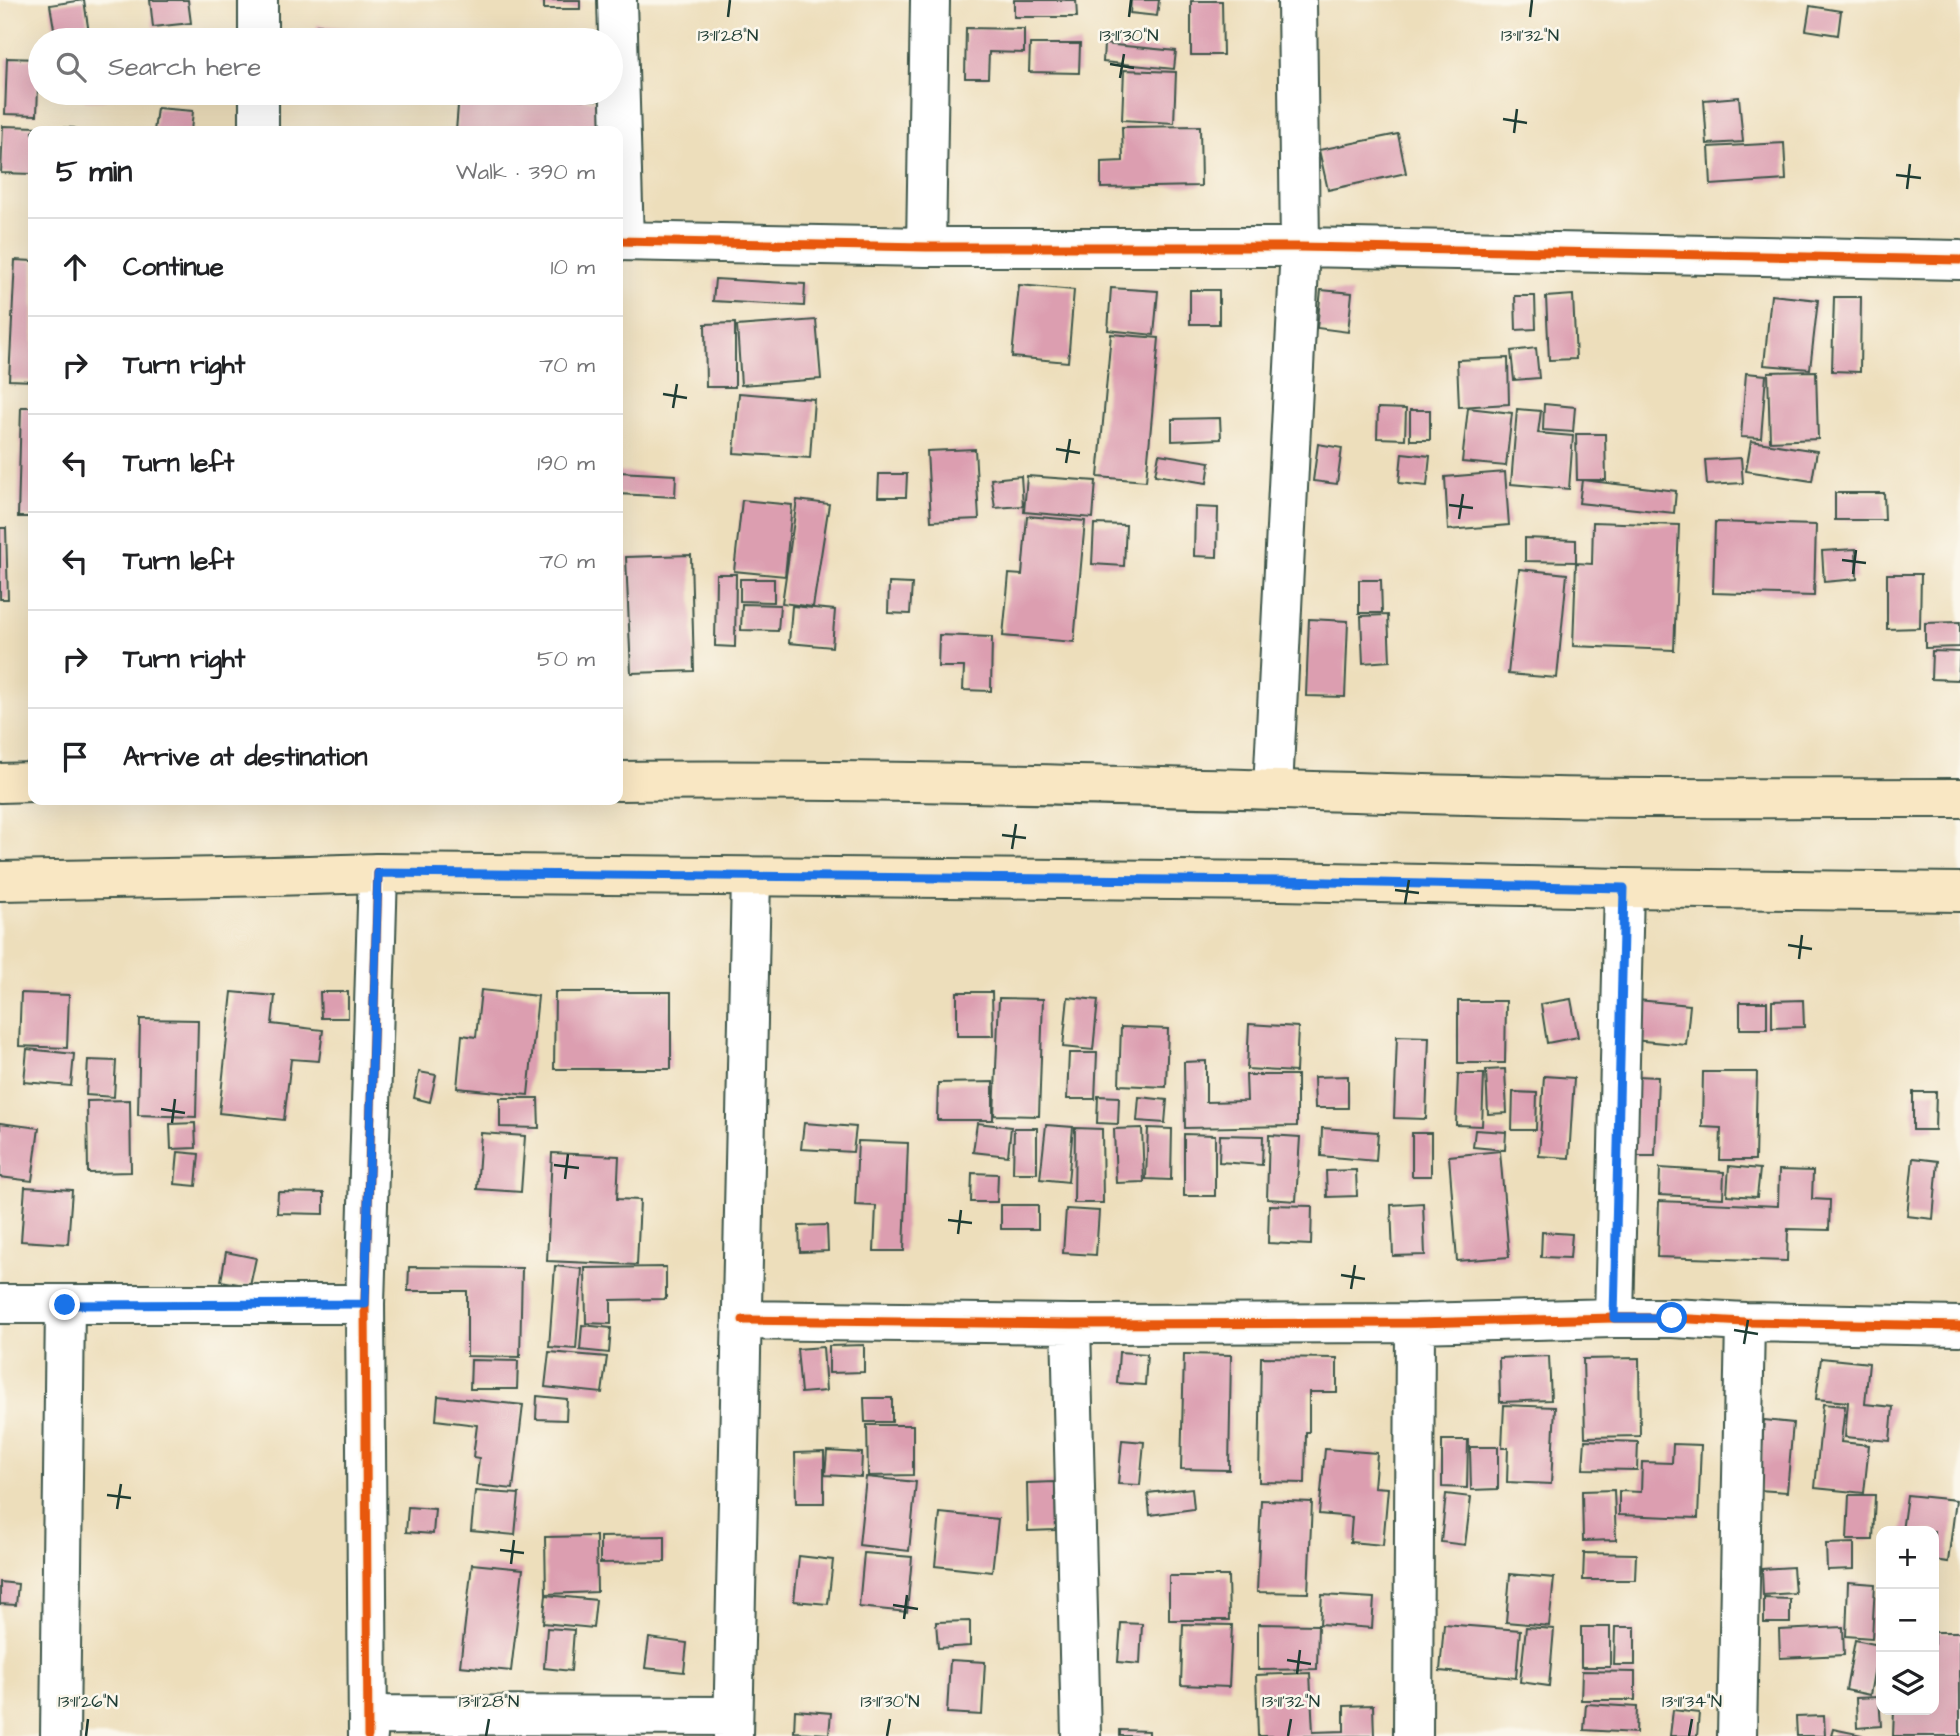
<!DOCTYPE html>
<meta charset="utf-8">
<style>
:root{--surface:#fff;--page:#f2f2f2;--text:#202124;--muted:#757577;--line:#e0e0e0}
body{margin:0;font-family:"Architects Daughter",sans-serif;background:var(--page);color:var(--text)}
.controls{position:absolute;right:21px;bottom:21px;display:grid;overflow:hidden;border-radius:14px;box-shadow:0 7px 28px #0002}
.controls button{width:63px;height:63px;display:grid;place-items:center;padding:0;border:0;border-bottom:2px solid var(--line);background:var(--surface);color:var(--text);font:35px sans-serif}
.stop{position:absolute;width:21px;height:21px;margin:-16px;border:5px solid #1a73e8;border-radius:50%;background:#fff}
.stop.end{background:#1a73e8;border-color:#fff;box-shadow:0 2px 7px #0008}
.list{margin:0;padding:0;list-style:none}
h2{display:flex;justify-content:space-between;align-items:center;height:91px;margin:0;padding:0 28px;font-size:30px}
h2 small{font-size:23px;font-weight:400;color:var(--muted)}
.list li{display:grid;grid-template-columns:46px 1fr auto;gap:21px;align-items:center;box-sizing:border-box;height:98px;padding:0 28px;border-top:2px solid var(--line)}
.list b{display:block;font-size:26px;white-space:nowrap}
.list em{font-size:23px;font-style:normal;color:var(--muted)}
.icon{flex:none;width:38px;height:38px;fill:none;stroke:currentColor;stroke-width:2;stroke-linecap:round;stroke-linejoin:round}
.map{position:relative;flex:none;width:1960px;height:1736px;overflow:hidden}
.search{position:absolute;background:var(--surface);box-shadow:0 7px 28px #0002;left:28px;top:28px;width:595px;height:77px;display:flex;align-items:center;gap:18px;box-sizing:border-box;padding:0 24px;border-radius:38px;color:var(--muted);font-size:26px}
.panel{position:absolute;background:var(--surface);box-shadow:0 7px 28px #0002;left:28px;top:126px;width:595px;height:679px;border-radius:14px}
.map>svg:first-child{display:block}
</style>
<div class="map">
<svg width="1960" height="1736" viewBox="0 0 1960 1736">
<rect width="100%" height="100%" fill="#fbf7ec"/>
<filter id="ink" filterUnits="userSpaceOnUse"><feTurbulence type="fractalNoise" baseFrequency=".0143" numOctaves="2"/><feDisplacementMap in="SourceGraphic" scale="14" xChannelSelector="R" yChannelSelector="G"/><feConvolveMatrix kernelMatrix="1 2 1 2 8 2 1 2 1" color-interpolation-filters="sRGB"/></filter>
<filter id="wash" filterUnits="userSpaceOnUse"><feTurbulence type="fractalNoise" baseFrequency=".00686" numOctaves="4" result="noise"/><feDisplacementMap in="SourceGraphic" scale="28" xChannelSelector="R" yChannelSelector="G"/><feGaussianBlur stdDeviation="1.57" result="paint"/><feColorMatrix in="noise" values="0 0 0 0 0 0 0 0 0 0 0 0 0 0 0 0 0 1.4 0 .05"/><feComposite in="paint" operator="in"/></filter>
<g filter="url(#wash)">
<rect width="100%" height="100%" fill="#eddebb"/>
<g id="blocks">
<!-- building -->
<path fill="#dc9eb0" d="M84,0L90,40H56L50,5Z
M150,0H188L191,23L153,27Z
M544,0H580V9H544Z
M1014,0H1076L1077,17H1014Z
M1131,0H1159L1157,16L1130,13Z
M1191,1H1222L1223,55H1191Z
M1810,6L1841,11L1838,35L1806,30Z
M317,25L360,29V40H315Z
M966,28L1024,29V53L989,52L988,78H965Z
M1030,44H1080L1079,73L1029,72Z
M1104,44L1176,51L1174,69L1103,62Z
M7,58L39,59L37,115L5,114Z
M1124,70L1176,72L1174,123L1122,120Z
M85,93H106V100L85,101Z
M459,93H578V99L610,101L609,127L569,124L568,131H456Z
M1739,97L1743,142L1707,144L1704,100Z
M157,108L193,111L191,131H154Z
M3,126L74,128L73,131H33V174L1,173Z
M1200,126L1201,186L1101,188V162L1123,161L1122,127Z
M1398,134L1406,173L1328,190L1319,150Z
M1784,143L1786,180L1711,185L1709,147Z
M15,260L33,261V381L9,380Z
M715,279L805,284L804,306L713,301Z
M1019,285L1074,290L1068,362L1012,357Z
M1111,288L1158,291L1154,335L1108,330Z
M1190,290H1219V324H1190Z
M1321,290L1352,293L1348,332L1317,328Z
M1573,295L1576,359L1549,360L1546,297Z
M1771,295L1818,300L1810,369L1764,365Z
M1515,296H1535L1536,329L1516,330Z
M1834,297H1861L1860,372L1832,371Z
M816,320L821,379L741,385L737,326Z
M735,323V387H706L705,324Z
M1111,334L1159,338L1146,481L1098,477Z
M1536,348L1539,378L1514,380L1511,351Z
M1508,358L1509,404L1459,407L1457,360Z
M1816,371L1818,439L1770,441L1768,372Z
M1746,373L1766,375L1761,438L1741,437Z
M739,393L814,399L810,458L734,453Z
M1544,404L1575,407L1573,432L1543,430Z
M21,407H33V517H18Z
M1378,408L1406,409L1405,439L1377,438Z
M1468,408L1512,413L1506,466L1462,462Z
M1517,409L1541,411L1538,433L1573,436L1569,489L1511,484Z
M1410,410H1430V440H1410Z
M1220,418L1221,439L1172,441V419Z
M1576,434H1605L1606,480H1577Z
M1751,441L1817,451L1812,481L1746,471Z
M1318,444L1342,448L1337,484L1313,481Z
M975,449L979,519L931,521L927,451Z
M1402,453L1430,456L1427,486L1399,483Z
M1159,454L1210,462L1207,483L1155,475Z
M1741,458L1743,483L1707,485L1705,460Z
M618,472L676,475L675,497L618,494Z
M1505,472L1509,525L1448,530L1445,477Z
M879,474H907L906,497H878Z
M1021,476L1023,506L995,508L991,479Z
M1027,476L1096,481L1093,518L1024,512Z
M1582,480L1676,491L1674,513L1579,503Z
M1835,493H1884L1885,520H1835Z
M742,500L792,505L785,576L734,571Z
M797,500L829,504L813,607L782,603Z
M1195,507L1218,508L1217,557L1194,556Z
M1027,516L1085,521L1074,642L1003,636L1009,574L1022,575Z
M1593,522L1679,525L1674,650L1573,646L1576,563L1592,564Z
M1715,522L1816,525L1814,596L1713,593Z
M1094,524L1126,525L1124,566L1092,564Z
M0,528H6L8,599H0Z
M1525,538L1576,540V562L1525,561Z
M1856,549L1857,579L1824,582L1822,551Z
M691,555L694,671L631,673L626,557Z
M1519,569L1567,574L1557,678L1508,674Z
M716,574H736L735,647L715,646Z
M1887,574H1921L1920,628L1887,629Z
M740,579H774V602L740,601Z
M1359,580H1381L1382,613H1359Z
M889,583L912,584L910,614L888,613Z
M742,604L780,605L778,631L741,630Z
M792,606L835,610L832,647L789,643Z
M1388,615L1390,661L1363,663L1361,616Z
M1309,619L1348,621L1345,697L1306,696Z
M1960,622V647L1925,648V623Z
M939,635L992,637L991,691L963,690L964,667H938Z
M1932,651L1960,652L1958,680L1931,679Z
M481,990L538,996L528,1095L457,1088L462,1035L476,1037Z
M232,992L275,996L272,1024L323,1030L319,1061L291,1059L284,1120L219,1113Z
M320,992H348V1018H321Z
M555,992H671V1069H554Z
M957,992H992L993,1036H957Z
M21,993L69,995L67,1048L19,1046Z
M1068,997L1098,1000L1093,1050L1063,1047Z
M999,998L1043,999L1039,1116L994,1115Z
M1571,999L1578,1037L1547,1043L1541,1004Z
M1637,1000L1690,1005L1686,1045L1633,1040Z
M1803,1000L1804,1027L1772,1028V1001Z
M1458,1001H1506L1505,1063H1458Z
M1740,1002H1767V1029H1740Z
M140,1019L198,1020L196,1117L138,1115Z
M1249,1024L1298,1027L1296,1072L1247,1069Z
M1121,1027L1168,1029L1166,1087L1119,1085Z
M1397,1036L1429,1037L1426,1119L1394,1118Z
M27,1049L74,1054L71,1086L24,1082Z
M1069,1053H1097L1095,1099H1067Z
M88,1060L116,1061L114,1097L86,1095Z
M1206,1061V1102L1247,1101L1246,1075H1297V1126L1185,1128L1184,1062Z
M1505,1069L1507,1113L1488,1114L1486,1070Z
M419,1072L436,1075L430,1102L414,1098Z
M1703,1072H1757L1755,1160H1720L1721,1128L1702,1127Z
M1458,1074H1484L1482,1126L1456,1125Z
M1348,1076V1108H1315L1314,1077Z
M1544,1076L1574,1078L1569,1158L1539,1156Z
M1636,1076L1658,1077L1655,1156H1633Z
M993,1082V1120H937L938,1083Z
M1513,1092L1537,1093L1536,1130H1512Z
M1913,1092H1936L1935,1130H1913Z
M1098,1096L1119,1097L1118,1124L1097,1123Z
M1139,1097L1167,1100L1165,1123L1137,1121Z
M500,1098H538L539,1128L500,1127Z
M130,1100L131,1172L88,1173L87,1101Z
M0,1123L39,1128L32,1181L0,1177Z
M195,1123L196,1148L171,1149L170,1124Z
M804,1123L856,1127L853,1152L801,1149Z
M977,1123L1011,1127L1008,1156L973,1152Z
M1046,1125L1073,1127L1068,1182L1040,1179Z
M1014,1128H1037V1173H1013Z
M1075,1128L1102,1129L1103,1203H1074Z
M1142,1128L1144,1182L1116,1183L1114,1129Z
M1148,1128L1172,1129L1171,1180L1146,1179Z
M1322,1128L1378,1132L1376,1161L1321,1156Z
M1475,1130L1506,1132L1505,1150L1473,1147Z
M481,1133L525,1136L521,1192L477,1189Z
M1412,1133H1431V1176H1412Z
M1184,1134L1215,1135V1196H1184Z
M1220,1135L1263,1136L1262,1165L1219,1162Z
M1269,1135L1300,1137L1296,1201L1267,1199Z
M858,1141L908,1143L904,1251H874L876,1206L855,1205Z
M1500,1151L1509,1257L1457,1261L1449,1156Z
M178,1152L199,1154L196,1186L175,1184Z
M552,1153L619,1156L617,1199L640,1200L637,1265L547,1261Z
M1913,1158L1938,1161L1933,1219L1907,1216Z
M1729,1166L1760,1169L1757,1197L1727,1195Z
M1660,1168L1724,1172L1723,1198L1659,1195Z
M1356,1170L1357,1196L1327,1197L1326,1171Z
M1779,1170L1813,1171L1812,1199L1830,1200L1829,1230L1788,1229L1787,1261L1657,1257L1659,1201L1778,1206Z
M972,1173L998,1174L997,1202H971Z
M25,1187L72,1190L68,1244L21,1241Z
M278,1192L324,1193V1214L277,1213Z
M1423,1203L1425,1255L1393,1256L1391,1205Z
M1001,1205H1038V1229H1001Z
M1269,1205L1312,1206L1311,1245L1268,1243Z
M1066,1209L1099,1211L1096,1255L1063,1253Z
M827,1225L828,1251L800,1252L799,1226Z
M1542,1232L1572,1234L1570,1258L1541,1257Z
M226,1252L256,1258L250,1286L221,1281Z
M555,1266L582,1269L576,1349L549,1347Z
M409,1267L522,1268L520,1357L467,1356V1291H408Z
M666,1267V1299L611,1300V1324L586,1323L585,1268Z
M582,1325L611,1328L609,1353L580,1350Z
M864,1345V1372L829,1373V1346Z
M823,1347L826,1391L801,1393L797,1349Z
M549,1352L607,1357L602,1393L545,1387Z
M1119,1352L1147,1354L1145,1385L1117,1383Z
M1184,1354L1231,1355L1229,1470L1181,1469Z
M1549,1356L1551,1400L1500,1402L1499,1358Z
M1261,1357L1337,1358V1392H1309V1432H1306L1305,1483L1259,1482Z
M1639,1358L1640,1436L1585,1437L1583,1359Z
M1821,1358L1869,1363L1865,1404L1893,1407L1890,1441L1845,1437L1848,1402L1816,1399Z
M471,1360L518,1361L517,1389H470Z
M438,1396L523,1405L513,1489L476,1485L479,1458L473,1457L477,1425L436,1420Z
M537,1396L567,1399L566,1420L536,1419Z
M864,1398H892V1422H865Z
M1823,1404L1845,1406L1841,1442L1869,1445L1864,1493L1815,1488Z
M1504,1405L1555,1407L1551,1484L1507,1482L1508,1448H1502Z
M1764,1420L1793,1423L1787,1492L1759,1490Z
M867,1425H913V1475L868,1476Z
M1122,1440L1144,1442L1140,1485L1118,1484Z
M1442,1440H1468L1467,1488L1442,1487Z
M1585,1440L1638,1442L1637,1470L1583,1469Z
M1673,1444L1701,1445L1698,1518L1619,1515V1491L1641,1492L1642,1462L1672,1463Z
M1470,1447H1498V1489L1471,1490Z
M1325,1449L1377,1453L1374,1487L1388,1488L1383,1545L1350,1542L1352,1517L1319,1514Z
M827,1451L862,1453L861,1477L825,1475Z
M824,1452V1503H796L795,1453Z
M866,1477L916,1482L909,1551L859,1545Z
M1055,1482L1056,1530L1028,1531L1027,1483Z
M1192,1488L1194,1509L1150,1515L1148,1493Z
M1614,1490L1616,1540L1583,1541L1582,1491Z
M475,1491L519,1494L515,1535L471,1531Z
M1446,1494L1471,1497L1465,1545L1441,1542Z
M1849,1495H1875L1873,1540H1847Z
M1907,1495L1956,1500L1948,1562L1934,1560V1531H1902Z
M1261,1500L1312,1502L1308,1593L1257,1592Z
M408,1507L435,1509L433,1534L406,1532Z
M940,1513L998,1519L992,1572L935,1566Z
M596,1536L597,1592L546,1594L545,1537Z
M665,1536V1562L600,1563V1537Z
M1854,1543V1569L1827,1570L1826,1544Z
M864,1553L912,1557L907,1612L859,1607Z
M1584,1553L1636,1554L1635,1580H1583Z
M799,1556L833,1560L828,1604L794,1601Z
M472,1564L523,1569L511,1671L460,1666Z
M1793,1567L1795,1593L1763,1595L1762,1569Z
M1510,1574L1554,1578L1549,1626L1506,1622Z
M1169,1576H1228L1229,1620H1169Z
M0,1582L18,1584L16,1605L0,1604Z
M1848,1582L1875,1584L1872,1638L1846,1636Z
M546,1595L596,1600L593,1628L543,1623Z
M1322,1595L1374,1598L1372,1628L1320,1624Z
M1764,1598L1790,1599V1623H1764Z
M970,1621V1646L938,1648L936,1622Z
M1121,1623L1142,1624L1140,1664L1118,1662Z
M1183,1624L1232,1625L1229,1687L1181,1685Z
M1258,1624L1318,1625L1317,1669L1258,1670Z
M1444,1624L1520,1630L1516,1678L1440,1671Z
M1526,1627L1554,1629L1549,1686L1520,1682Z
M1581,1627H1610V1667H1581Z
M1615,1627H1635V1665H1614Z
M1843,1627L1844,1655L1780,1658L1779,1630Z
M547,1628L574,1630L571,1671L544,1668Z
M1934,1632H1960V1736H1893L1894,1710H1934Z
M649,1638L687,1643L684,1672L645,1668Z
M1855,1640L1879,1645L1870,1695L1846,1690Z
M950,1660L985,1662L982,1715L947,1713Z
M1582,1671L1635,1672V1700H1581Z
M1310,1673L1313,1732L1344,1731V1706L1373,1705L1374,1736H1258L1256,1675Z
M1879,1697L1881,1726L1857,1728L1856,1698Z
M1586,1704L1637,1707L1636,1733L1584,1730Z
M795,1710L831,1713L829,1734L794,1732Z
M1673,1710L1699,1713L1697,1736H1670Z
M1824,1716L1825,1736H1797L1796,1717Z
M1833,1729L1862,1735V1736H1831Z
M1120,1730L1149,1731V1736H1120Z"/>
</g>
</g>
<g filter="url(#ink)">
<use href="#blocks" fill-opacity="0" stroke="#3e5548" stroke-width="2"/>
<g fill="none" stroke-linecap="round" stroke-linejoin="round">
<defs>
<path id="minor" d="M258,0V40
M617,0L624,241
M259,93V131
M618,241L926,247H1300L1960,260
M926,247L930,0
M1273,789L1300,247L1297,0
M0,1304H365
M1614,1318L1624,888
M743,1320L1071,1324L1415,1323L1614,1318H1672L1745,1322L1960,1326
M1071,1324L1081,1736
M368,1715L733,1716
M60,1736L65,1305
M368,1736L365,1304L378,873
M733,1736L751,877
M1413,1736L1415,1323
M1737,1736L1745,1322"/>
<path id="secondary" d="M618,781C930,778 1243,790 1555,797C1690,799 1825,798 1960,798
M0,783L33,782
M0,881L274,876L378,873L1280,881L1624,888L1960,892"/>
</defs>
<!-- minor casing -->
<use href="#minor" stroke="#3e5548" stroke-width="42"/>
<!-- secondary casing -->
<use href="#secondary" stroke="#3e5548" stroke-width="42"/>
<!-- minor -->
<use href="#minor" stroke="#fff" stroke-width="38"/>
<!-- secondary -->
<use href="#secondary" stroke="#f9e7c3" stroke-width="38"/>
<defs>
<path id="cycleway" d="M618,241L926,247H1300L1960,260
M743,1320L1071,1324L1415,1323L1614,1318H1672L1745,1322L1960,1326
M368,1736L365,1304L378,873"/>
</defs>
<!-- cycleway casing -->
<use href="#cycleway" stroke="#fbf7ec" stroke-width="13"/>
<!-- cycleway -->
<use href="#cycleway" stroke="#e8590c" stroke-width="9"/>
</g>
</g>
<g fill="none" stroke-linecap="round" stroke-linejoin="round" filter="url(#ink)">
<!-- route -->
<path stroke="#1a73e8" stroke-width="9" d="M65,1305L365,1304L378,873L1280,881L1624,888L1614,1318H1672"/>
</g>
<!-- ticks -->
<path fill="none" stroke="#1f3d34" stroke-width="2.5" d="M728,17L730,0M1129,17L1131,0M1530,17L1532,0M1110,64L1134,68M1120,78L1124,54M1503,119L1527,123M1514,133L1517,109M1896,175L1921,178M1907,189L1910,164M663,394L687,398M673,408L677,384M1056,449L1080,453M1066,463L1070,439M1449,505L1473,508M1459,519L1463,494M1842,560L1866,563M1853,574L1856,550M1002,835L1026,838M1012,849L1016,824M1395,890L1419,893M1405,904L1409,880M1788,945L1812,949M1799,959L1802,935M161,1109L185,1113M172,1123L175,1099M554,1165L579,1168M565,1179L568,1154M948,1220L972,1223M958,1234L961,1210M1341,1275L1365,1279M1351,1289L1355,1265M1734,1330L1758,1334M1744,1344L1748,1320M107,1495L131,1498M117,1509L121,1484M500,1550L524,1553M511,1564L514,1540M893,1605L918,1609M904,1619L907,1595M1287,1660L1311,1664M1297,1674L1300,1650M86,1736L88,1719M486,1736L489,1719M887,1736L890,1719M1288,1736L1291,1719M1689,1736L1692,1719"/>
<g font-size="18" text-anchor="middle" fill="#1f3d34" stroke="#fbf7ec" stroke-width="5" stroke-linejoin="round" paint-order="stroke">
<text x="728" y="41">13°11'28"N</text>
<text x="1129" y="41">13°11'30"N</text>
<text x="1530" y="41">13°11'32"N</text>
<text x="88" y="1707">13°11'26"N</text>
<text x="489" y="1707">13°11'28"N</text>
<text x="890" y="1707">13°11'30"N</text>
<text x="1291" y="1707">13°11'32"N</text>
<text x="1692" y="1707">13°11'34"N</text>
</g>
</svg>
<div class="controls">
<button>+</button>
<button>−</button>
<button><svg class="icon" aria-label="layers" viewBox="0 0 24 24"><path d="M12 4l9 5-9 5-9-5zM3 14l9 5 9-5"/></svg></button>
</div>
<div class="stop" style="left:1672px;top:1318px"></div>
<div class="stop end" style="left:65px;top:1305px"></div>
<div class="search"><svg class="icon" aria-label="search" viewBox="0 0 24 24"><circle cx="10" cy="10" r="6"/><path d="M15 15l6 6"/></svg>Search here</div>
<section class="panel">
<h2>5 min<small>Walk · 390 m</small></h2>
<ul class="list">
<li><svg class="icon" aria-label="ahead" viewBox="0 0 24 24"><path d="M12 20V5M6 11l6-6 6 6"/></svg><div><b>Continue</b></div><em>10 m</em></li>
<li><svg class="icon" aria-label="right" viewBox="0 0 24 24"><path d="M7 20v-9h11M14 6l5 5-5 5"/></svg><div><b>Turn right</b></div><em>70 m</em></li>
<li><svg class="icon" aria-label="left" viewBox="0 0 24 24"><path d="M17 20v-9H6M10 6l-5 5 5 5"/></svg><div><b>Turn left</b></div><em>190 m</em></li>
<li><svg class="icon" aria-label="left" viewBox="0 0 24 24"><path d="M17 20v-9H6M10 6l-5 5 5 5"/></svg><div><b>Turn left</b></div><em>70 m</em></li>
<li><svg class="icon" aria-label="right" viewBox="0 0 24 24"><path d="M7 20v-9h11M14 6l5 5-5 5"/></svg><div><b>Turn right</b></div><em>50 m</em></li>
<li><svg class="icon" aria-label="arrive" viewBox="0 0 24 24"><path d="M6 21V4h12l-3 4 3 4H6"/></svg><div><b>Arrive at destination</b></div></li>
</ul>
</section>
</div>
